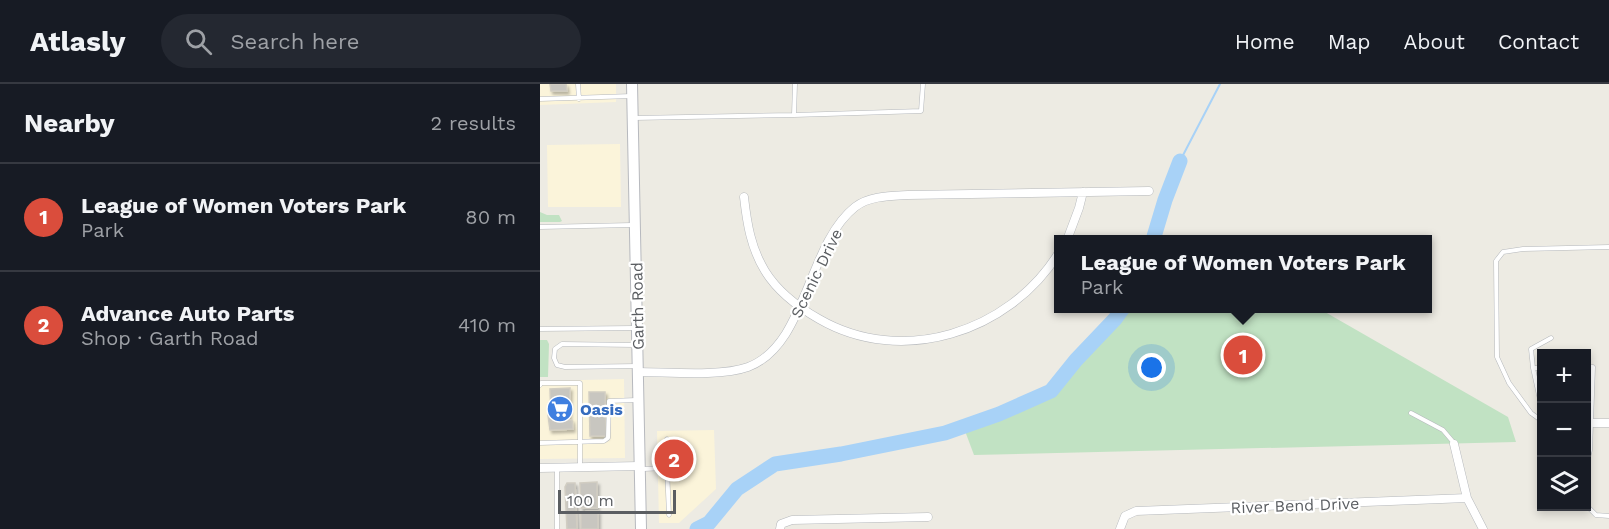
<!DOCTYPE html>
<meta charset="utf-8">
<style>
:root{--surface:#171b24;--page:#242831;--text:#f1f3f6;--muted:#9ea1a6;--line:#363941;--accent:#da4d3c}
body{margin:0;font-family:"Work Sans",sans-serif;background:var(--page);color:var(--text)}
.controls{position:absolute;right:18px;bottom:18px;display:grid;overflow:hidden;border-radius:0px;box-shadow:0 3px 9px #0003}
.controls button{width:54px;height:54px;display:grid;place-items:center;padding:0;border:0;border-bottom:2px solid var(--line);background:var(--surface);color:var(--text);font:30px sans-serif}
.scale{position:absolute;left:18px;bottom:15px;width:118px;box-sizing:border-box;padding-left:6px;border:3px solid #5b5e62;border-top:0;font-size:16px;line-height:21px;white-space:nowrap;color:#5b5e62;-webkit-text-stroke:4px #fff;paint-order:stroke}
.you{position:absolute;left:612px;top:284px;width:21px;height:21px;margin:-15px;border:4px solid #fff;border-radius:50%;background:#1a73e8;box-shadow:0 0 0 9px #1a73e833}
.badge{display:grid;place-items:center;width:39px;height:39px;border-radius:50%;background:var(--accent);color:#fff;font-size:20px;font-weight:700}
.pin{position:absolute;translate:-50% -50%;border:3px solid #fff;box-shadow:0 2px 6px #0006}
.popup{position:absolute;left:514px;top:151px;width:378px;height:78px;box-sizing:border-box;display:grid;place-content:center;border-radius:0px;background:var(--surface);filter:drop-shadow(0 2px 4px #0005);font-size:20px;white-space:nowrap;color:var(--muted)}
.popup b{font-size:22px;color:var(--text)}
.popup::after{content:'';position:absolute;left:50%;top:100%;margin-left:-12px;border:12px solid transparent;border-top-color:var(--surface)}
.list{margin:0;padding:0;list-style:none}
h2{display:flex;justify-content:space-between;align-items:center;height:78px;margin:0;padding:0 24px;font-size:26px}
h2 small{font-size:20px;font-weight:400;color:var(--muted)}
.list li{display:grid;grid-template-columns:39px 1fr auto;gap:18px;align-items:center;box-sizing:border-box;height:108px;padding:0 24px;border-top:2px solid var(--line)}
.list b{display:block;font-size:22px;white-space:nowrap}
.list p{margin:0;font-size:20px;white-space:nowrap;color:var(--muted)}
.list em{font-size:20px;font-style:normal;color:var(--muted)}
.icon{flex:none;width:33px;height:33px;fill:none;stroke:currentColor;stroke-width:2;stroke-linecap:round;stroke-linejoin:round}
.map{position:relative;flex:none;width:1069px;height:445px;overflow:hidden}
header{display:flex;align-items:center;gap:36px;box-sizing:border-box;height:84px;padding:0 30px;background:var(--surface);border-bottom:2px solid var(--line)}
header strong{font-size:28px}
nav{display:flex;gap:33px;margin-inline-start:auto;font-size:21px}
.search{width:420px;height:54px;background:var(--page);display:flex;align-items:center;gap:15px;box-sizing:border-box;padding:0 21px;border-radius:33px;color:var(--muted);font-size:22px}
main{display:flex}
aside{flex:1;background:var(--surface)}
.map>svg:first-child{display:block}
</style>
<header>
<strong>Atlasly</strong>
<div class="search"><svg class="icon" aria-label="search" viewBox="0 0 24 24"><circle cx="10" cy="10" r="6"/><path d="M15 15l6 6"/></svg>Search here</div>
<nav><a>Home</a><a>Map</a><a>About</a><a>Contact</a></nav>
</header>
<main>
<aside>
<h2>Nearby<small>2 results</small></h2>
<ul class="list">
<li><span class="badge">1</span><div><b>League of Women Voters Park</b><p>Park</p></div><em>80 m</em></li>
<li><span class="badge">2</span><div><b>Advance Auto Parts</b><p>Shop · Garth Road</p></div><em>410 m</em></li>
</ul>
</aside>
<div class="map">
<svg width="1069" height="445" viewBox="0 0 1069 445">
<defs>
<filter id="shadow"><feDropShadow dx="2" dy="3" stdDeviation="1.5" flood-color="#0004"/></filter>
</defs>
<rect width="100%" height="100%" fill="#edebe3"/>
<!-- commercial -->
<path fill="#fbf4da" d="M0,0H76V18L0,21Z
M80,60L81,123H8L7,61Z
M84,295L85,374L0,375V297Z
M174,346L176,405L139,439H119L117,347Z"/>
<!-- green -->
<path fill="#c1e2c3" d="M0,128L7,131H19L22,137L20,138H0Z
M758,224L785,228L968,333L976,358L434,371L425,347L507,315L587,225Z
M0,256H7L9,260L8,293H0Z"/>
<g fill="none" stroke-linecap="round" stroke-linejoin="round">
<!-- stream -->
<path stroke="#a8d2f7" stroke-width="2" d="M640,77L680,0"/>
<!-- river -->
<path stroke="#a8d2f7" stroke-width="15" d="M613,156L625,116L640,77
M157,445L169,439L197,405L235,380L301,370L405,349L459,330L511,307L536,276L575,235L583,224"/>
</g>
<!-- building -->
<path fill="#c8c6c0" stroke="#d1cdc2" stroke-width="1.5" filter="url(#shadow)" d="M10,0H26L27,7H11Z
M30,304L29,336H32L33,345L10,346L8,331L11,330L10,305Z
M49,308H65L66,352H50Z
M57,398V424H41L40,399Z
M27,399H35L37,445H27L25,403Z
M58,427V445H41V428Z"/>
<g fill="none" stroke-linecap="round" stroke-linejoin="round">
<defs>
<path id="service" d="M38,0L39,15
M255,0L254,31L381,27L383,0
M0,15L92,12
M94,34L254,31
M0,143L92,141
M0,245L94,244
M95,261L22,260L15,265L14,274L17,281L25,283L98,282
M1046,283H1053L1050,366L1046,381
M993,284H1002
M0,301L1,299H40V383
M1002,325L993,284L991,265L1011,254
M871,329L903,346L914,359
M1002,337L991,329L969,299L957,273L956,177L963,168L983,165L1069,163
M127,355V384
M0,359L64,357L68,354L69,317L97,316
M17,384V445
M103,385L127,384L129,431
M1046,421L1056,431L1069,432"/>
<path id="minor" d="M204,113C207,140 211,164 225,187C238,208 258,223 279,235C362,283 469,248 518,170
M527,156L539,124L543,108
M98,288C128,288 180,293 208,283C267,261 267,161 315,123C329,112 350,112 368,111L609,107
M1046,339H1069
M914,360L927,414L943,445
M0,384L99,382
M240,445L241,440L252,436L388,433
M580,445L585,432L596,427L927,414"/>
<path id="secondary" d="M92,0L101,445"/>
</defs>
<!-- service casing -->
<use href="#service" stroke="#b5b8bc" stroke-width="5"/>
<!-- minor casing -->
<use href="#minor" stroke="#b5b8bc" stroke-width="9"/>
<!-- secondary casing -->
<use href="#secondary" stroke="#b7b9be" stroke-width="12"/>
<!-- service -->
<use href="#service" stroke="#fff" stroke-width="4"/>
<!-- minor -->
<use href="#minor" stroke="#fff" stroke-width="8"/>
<!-- secondary -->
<use href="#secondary" stroke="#fff" stroke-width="10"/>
</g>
<!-- icons -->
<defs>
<symbol id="supermarket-disc" viewBox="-11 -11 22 22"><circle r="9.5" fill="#3f7fe0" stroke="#fff"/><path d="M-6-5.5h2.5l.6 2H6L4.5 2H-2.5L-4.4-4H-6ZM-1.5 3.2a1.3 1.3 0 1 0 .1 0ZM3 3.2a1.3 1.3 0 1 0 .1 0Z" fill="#fff"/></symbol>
</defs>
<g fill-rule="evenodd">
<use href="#supermarket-disc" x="5" y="310" width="30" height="30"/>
</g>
<g text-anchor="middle" stroke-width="4.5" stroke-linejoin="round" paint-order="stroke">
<!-- street labels -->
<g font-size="16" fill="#5b5e62" stroke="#fff">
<text transform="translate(276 189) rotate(-64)" y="6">Scenic Drive</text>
<text transform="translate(97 222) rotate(-91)" y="6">Garth Road</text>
<text transform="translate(755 421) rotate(-2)" y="6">River Bend Drive</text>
</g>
<!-- shop labels -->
<g font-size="16" font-weight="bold" fill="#366cbe" stroke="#fff" text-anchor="start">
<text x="40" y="331">Oasis</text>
</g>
</g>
</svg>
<div class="controls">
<button>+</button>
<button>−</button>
<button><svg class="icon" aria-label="layers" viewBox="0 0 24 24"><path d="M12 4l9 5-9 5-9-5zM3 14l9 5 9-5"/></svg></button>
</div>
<div class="scale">100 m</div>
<div class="you"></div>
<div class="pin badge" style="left:703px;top:271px">1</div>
<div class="popup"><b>League of Women Voters Park</b>Park</div>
<div class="pin badge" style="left:134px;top:375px">2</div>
</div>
</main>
